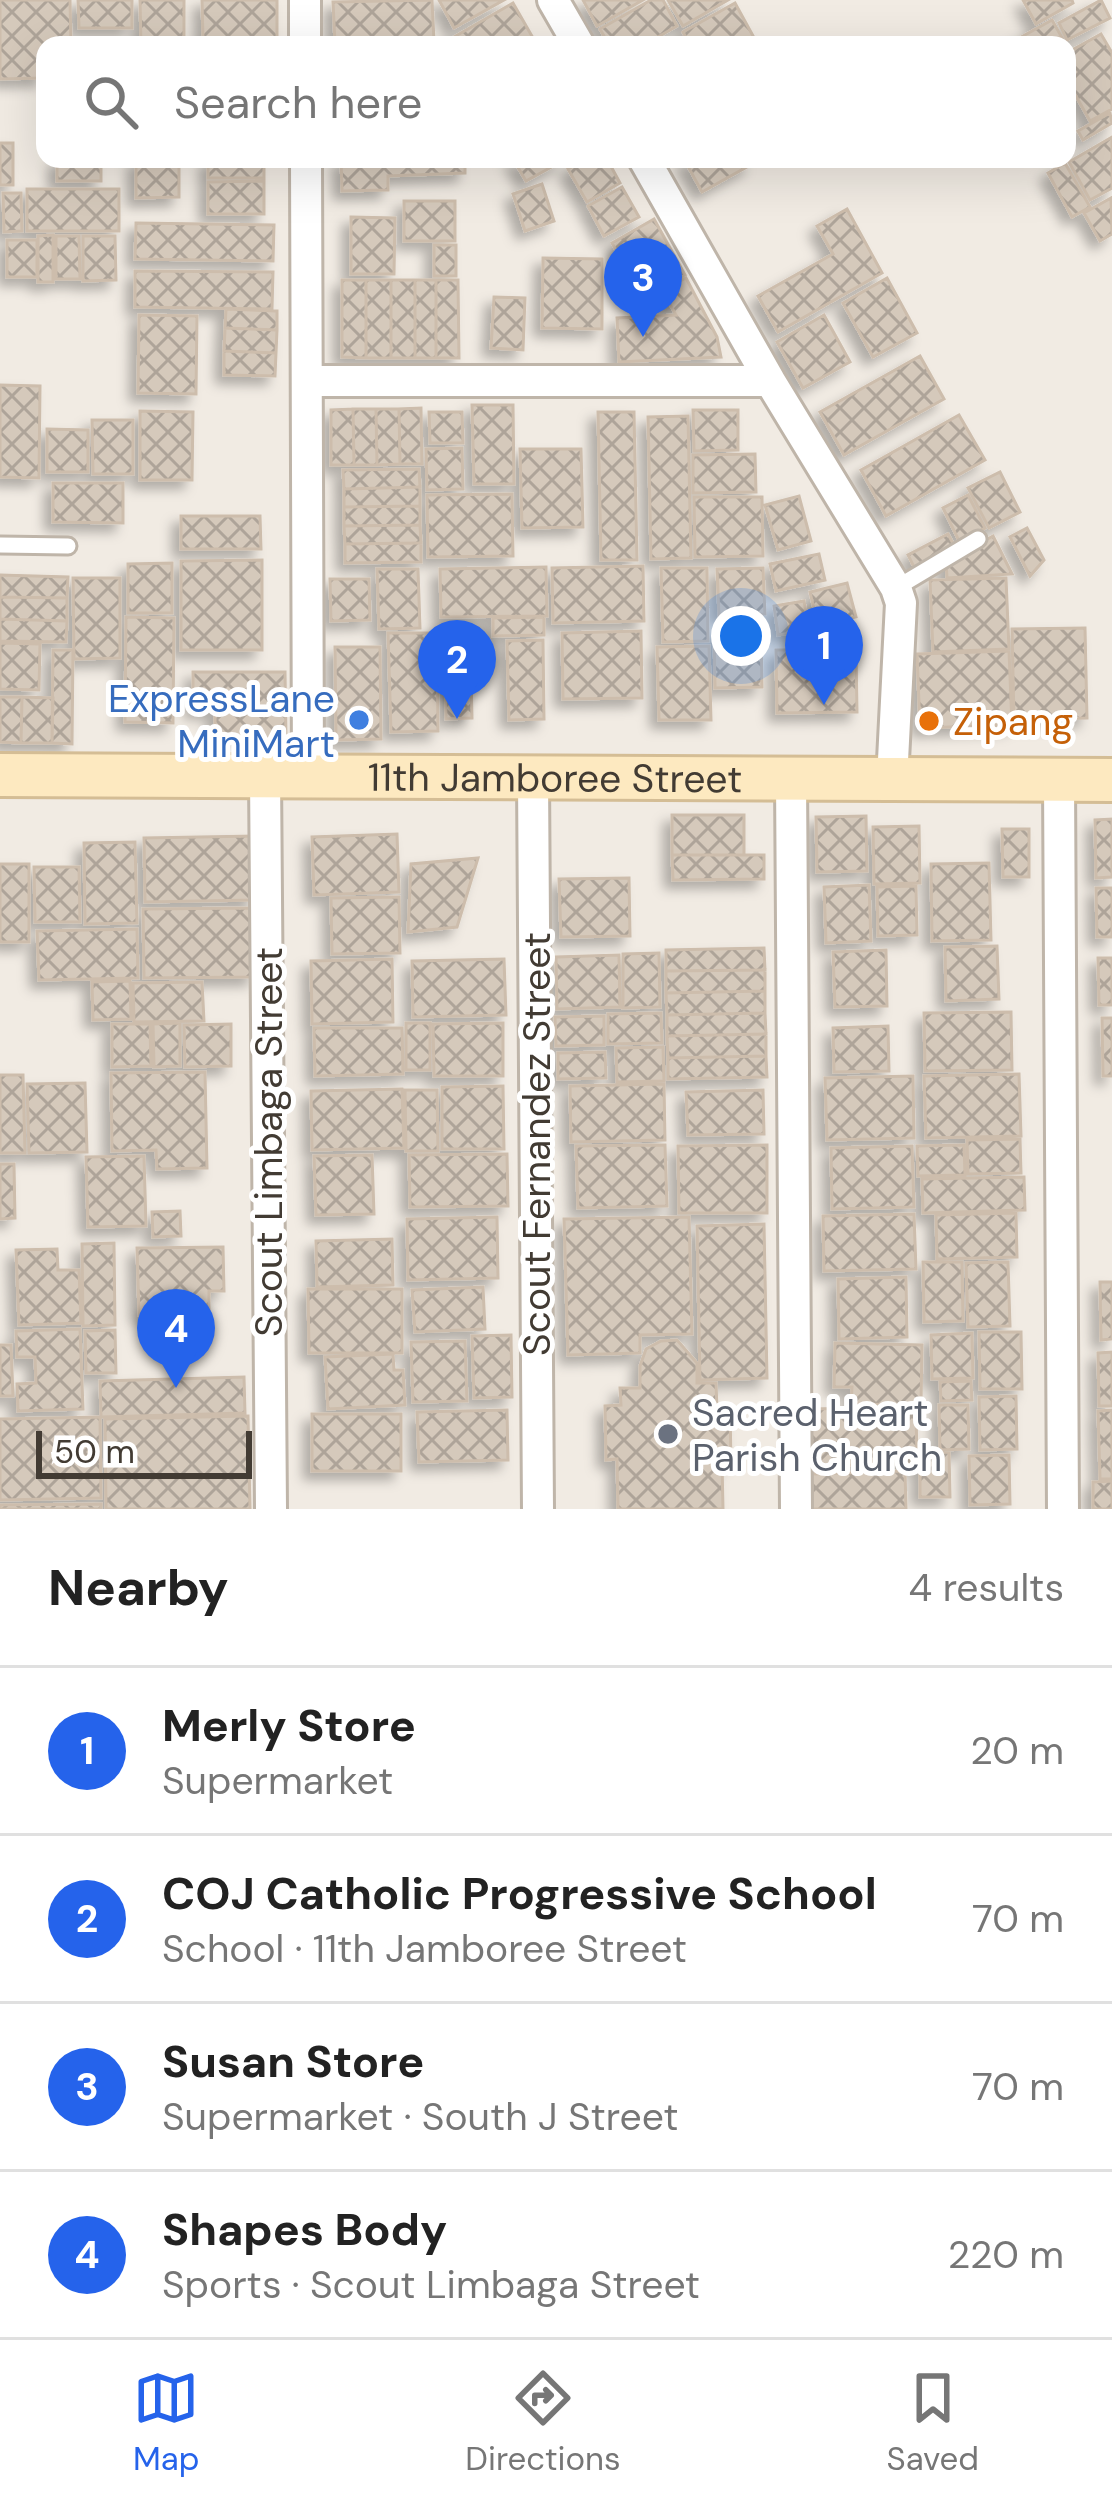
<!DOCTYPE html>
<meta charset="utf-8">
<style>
:root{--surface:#fff;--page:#f2f2f2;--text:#222;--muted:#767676;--line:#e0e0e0;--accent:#2563eb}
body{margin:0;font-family:"DM Sans",sans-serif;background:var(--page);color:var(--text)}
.scale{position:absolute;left:36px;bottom:30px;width:216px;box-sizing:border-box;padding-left:12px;border:6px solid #423b33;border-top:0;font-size:33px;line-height:42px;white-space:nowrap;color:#423b33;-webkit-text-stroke:9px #fff;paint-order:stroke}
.you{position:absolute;left:741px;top:636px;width:42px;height:42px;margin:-30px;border:9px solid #fff;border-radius:50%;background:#1a73e8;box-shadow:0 0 0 18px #1a73e833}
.badge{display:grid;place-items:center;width:78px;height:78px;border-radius:50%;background:var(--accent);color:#fff;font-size:39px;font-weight:700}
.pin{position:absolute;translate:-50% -99px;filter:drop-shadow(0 3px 6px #0008)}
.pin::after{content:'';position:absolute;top:63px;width:42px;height:36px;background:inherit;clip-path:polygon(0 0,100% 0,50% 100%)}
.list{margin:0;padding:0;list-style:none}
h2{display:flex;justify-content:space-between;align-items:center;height:156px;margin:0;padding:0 48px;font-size:51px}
h2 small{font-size:39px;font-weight:400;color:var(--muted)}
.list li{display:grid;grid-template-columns:78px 1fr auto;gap:36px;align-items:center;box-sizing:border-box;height:168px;padding:0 48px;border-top:3px solid var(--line)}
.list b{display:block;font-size:45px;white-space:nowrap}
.list p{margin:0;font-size:39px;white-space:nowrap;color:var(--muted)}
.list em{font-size:39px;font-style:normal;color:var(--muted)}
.icon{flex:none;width:66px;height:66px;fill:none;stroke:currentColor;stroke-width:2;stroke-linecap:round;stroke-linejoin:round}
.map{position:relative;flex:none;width:1112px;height:1509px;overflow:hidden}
.search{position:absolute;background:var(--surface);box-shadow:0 12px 48px #0002;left:36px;right:36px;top:36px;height:132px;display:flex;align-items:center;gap:30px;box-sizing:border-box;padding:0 42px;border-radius:24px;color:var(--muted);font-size:45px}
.sheet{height:828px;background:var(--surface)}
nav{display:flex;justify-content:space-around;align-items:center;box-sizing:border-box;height:168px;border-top:3px solid var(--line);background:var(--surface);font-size:33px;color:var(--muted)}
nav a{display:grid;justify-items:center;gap:6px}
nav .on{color:var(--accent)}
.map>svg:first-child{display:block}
</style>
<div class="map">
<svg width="1112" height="1509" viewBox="0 0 1112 1509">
<defs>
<pattern id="building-cross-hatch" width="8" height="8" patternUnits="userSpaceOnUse" patternTransform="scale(3)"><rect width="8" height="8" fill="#d5c9bb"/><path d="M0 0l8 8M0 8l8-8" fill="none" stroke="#aea499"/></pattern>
<filter id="shadow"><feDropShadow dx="-8" dy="8" stdDeviation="6" flood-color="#0004"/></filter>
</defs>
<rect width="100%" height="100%" fill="#f1ebe3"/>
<!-- building -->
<path fill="url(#building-cross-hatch)" stroke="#cdbdac" stroke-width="3" filter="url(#shadow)" d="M0,0H70L71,45H45V78L0,79Z
M78,0H132V28H79Z
M140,0H184V45H141Z
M202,0H277V40H203Z
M432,0L434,41L335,44L333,2Z
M439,0H504L454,28Z
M583,0H643L597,26Z
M651,0H663L677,26L644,45H609L600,29Z
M668,0H728L683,26Z
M1023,0H1072L1073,3L1036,24Z
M1101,0L1110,18L1067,40L1059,23Z
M513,3L537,45H449L447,41Z
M735,3L758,45H690L683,32Z
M1052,20L1065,43L1016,45L1014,41Z
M1101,34L1112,53V109L1090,121L1067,80V53Z
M1110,113L1112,123L1083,140L1078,131Z
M1112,137V188L1090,200L1069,162Z
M0,143H13V185H0Z
M57,159H101V181H57Z
M136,159H179V197L136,198Z
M208,159H264V178H208Z
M341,159H465V173L388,176V190L342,191Z
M513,159H566L526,181Z
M585,159H607L620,183L587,202L568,169Z
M689,159H750L752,164L702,192L685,161Z
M1065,163L1090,207L1072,217L1048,173Z
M264,181V214H208V182Z
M542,184L554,221L525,231L513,194Z
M622,187L639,217L604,236L588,206Z
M27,189H119V231H27Z
M3,193H21L22,231L4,232Z
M1111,198L1112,234L1100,241L1084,213Z
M404,201H455V241H404Z
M847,209L882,273L778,332L758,296L833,254L817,226Z
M351,217L395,218L394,274H351Z
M654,219L685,275L643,298L612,243Z
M136,223L274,225L273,261L135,259Z
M53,235V282H38V236Z
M56,236H79L80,279H56Z
M83,236H115L116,280L83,281Z
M7,240H37V277H7Z
M434,245H456V276H434Z
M543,258L602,259V329L542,328Z
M135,271L273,272L272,309L135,307Z
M686,278L717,337L721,357L619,362L617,318L676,315L662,290Z
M887,278L917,333L873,357L843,303Z
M342,280H366V358L342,357Z
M366,280H391V358H366Z
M391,280H415V358H391Z
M415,280H436V358H415Z
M436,280H458L459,358H436Z
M494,297L525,298L523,350L491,348Z
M226,309L277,311V330L225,328Z
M139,315L197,316L196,394L138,393Z
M824,315L850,362L803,388L777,342Z
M225,328L277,330L276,353L224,351Z
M224,351L276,353L275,376L224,375Z
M920,356L944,399L844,455L820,412Z
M0,385L40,386L39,478L0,477Z
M472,405H513L514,484H474Z
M421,408L422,464H400L399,409Z
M353,409H376L377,465H354Z
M353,409L354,465H331V410Z
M376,409H399L400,464L377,465Z
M693,410H738V450L694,451Z
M140,411L193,412L192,480H140Z
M429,412H462L463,443H430Z
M598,412H634L637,560H601Z
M959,415L985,460L886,516L861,470Z
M688,416L691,558L651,559L648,417Z
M92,420H133V474H93Z
M47,429L88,430V472H47Z
M462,448L463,489L427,490L426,449Z
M520,449H581L583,527L522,528Z
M755,454L756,492L693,493V455Z
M419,469L420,487L344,489L343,470Z
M1000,472L1020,512L989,528L968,488Z
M53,483H123V523L53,522Z
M420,487V506L344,507V489Z
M512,494L513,556L428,557L427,495Z
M968,495L985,528L959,541L943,508Z
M799,496L811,541L778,550L765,505Z
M694,497H762L763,556L695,557Z
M420,506V525L344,526V507Z
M181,516H260L261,549H181Z
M420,525L421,543L345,544L344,526Z
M1027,528L1044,560L1030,576L1010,537Z
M948,534L957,551L917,573L908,555Z
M993,536L1012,574L947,578L946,562Z
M421,543V562L345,563V544Z
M819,554L825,580L776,591L770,564Z
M262,560V650H181V561Z
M172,563V613H128V564Z
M643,566L644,621L553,623L552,568Z
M546,567L547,616L441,617L440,569Z
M661,568H707L708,641L663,642Z
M763,568L765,614L719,616L717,569Z
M377,569H418L420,628L379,629Z
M0,575L68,577L67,598L0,597Z
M73,578H120V658L74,659Z
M1006,578L1009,649L933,652L930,580Z
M330,579H369L370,620L331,621Z
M847,583L856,617L818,626L810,592Z
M0,597L67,598V621L0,619Z
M804,601L809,630L778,635L774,606Z
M126,617L174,618L173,723L125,722Z
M544,617V635L493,636V618Z
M0,619L67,621L66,642L0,641Z
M444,628H470L472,718L446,719Z
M1085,628L1087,718L1014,720L1012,629Z
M761,630L762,687L715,688L714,631Z
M641,631L642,698L563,699L562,633Z
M388,633H437L438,731L391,732Z
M543,640L544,719L509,720L507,641Z
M0,643L40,644L39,690L0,689Z
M709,646L711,720H659L657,647Z
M335,647H380L381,739L336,740Z
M856,649L857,712L777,713L776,650Z
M53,650H73L72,744L52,743Z
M1009,651L1012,725L920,728L917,654Z
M193,672H285L286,738H215V710H193Z
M0,697H22L21,743L0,742Z
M22,697L53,698L52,743H21Z
M672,815H744V855H672Z
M866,816L867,871L817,872L816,817Z
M1112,819V877L1096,878L1095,820Z
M919,826L920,883L874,884L873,827Z
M1002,829H1029V877H1003Z
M397,834L399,892L314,895L312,837Z
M254,836L255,900L145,902L144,838Z
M135,842L137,923L85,924L84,843Z
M672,855H764V879L673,880Z
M478,858L457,927L408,932L411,864Z
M989,863L991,940L932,941L931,864Z
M0,864H29V942H0Z
M34,867H79L80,922H35Z
M629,878L630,936L561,937L559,879Z
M869,885L871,941L826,943L824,887Z
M916,886L917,935L878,936L877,887Z
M1096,888H1112V937H1097Z
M399,897L400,953L332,954L331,898Z
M254,908L255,977L144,978L143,909Z
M137,929L138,978L39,980L37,931Z
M997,946L999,999L946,1001L945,947Z
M764,948L765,970L666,971V950Z
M886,950L887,1006L835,1007L833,952Z
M659,953L660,1007L623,1008V954Z
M619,955L620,1007L557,1009L556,957Z
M1098,958H1112V1005H1099Z
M392,959L393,1022L312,1024L311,961Z
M504,959L506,1015L413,1017L412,961Z
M765,970V991L666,993V971Z
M130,981L131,1019L93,1020L92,982Z
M202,982L204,1021L134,1022L133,983Z
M765,991V1013L667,1015L666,993Z
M1011,1012L1012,1070L925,1071L924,1013Z
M661,1013L662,1043L608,1044V1014Z
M765,1013L766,1034L667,1036V1015Z
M604,1016V1045L556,1046L555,1017Z
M1102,1018H1112V1076H1103Z
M180,1023V1066L154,1067L153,1024Z
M406,1023H430V1070H406Z
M503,1023V1076H434L433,1024Z
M112,1024H150L151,1066L112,1067Z
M231,1024V1066L185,1067L184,1025Z
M888,1026L889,1071L834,1072L833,1028Z
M314,1028H402L403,1074L315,1076Z
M766,1034V1056L668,1058L667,1036Z
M663,1047L664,1081L617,1082L616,1048Z
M605,1052L606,1078L558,1079V1053Z
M766,1056L767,1077L668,1079V1058Z
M205,1072L207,1168L157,1169L156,1150L112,1151L111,1073Z
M1019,1074L1021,1136L926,1138L924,1076Z
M0,1075H23L25,1153H0Z
M913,1076L914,1138L827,1140L825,1078Z
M85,1083L87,1152L29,1153L27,1084Z
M664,1084L665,1140L571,1142L570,1086Z
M503,1086L504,1149H442V1087Z
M402,1089L404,1148L312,1150L311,1091Z
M405,1090H437L438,1151H406Z
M763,1090L764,1134L688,1135L686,1092Z
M1020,1139L1021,1173L968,1174L967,1140Z
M665,1145L667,1206L578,1208L576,1146Z
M767,1145V1213H679L678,1146Z
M964,1145L965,1175L918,1176L917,1146Z
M912,1146L914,1207L832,1209L831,1148Z
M507,1154L508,1206L410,1207L409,1155Z
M372,1155L374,1214L316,1215L314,1156Z
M144,1156L146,1226L88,1227L86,1157Z
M0,1164H14L15,1218L0,1219Z
M1024,1177L1025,1210L923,1213L922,1179Z
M180,1211L181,1236L153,1237L152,1212Z
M1016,1213L1017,1257L937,1259L936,1215Z
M914,1214L916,1269L824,1271L823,1216Z
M497,1217L498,1278L408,1280L407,1219Z
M689,1217L692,1334L640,1335V1353L568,1355L564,1219Z
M764,1224L767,1378L700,1380L697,1226Z
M392,1239L393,1285L317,1287L316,1241Z
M114,1243L115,1325L83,1326L82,1244Z
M223,1247L224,1291H209V1314L139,1315L137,1248Z
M57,1249L58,1270H79L81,1323L19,1325L16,1250Z
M923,1262H962L963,1321L924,1322Z
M1008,1262L1010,1326L968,1327L966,1263Z
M906,1277L907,1337L839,1339L838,1279Z
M1100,1282H1112V1339L1101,1340Z
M483,1287L485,1329L415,1332L412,1290Z
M308,1289H402V1353H309Z
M80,1329L83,1409L18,1411L17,1384L36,1383L35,1357H17L16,1331Z
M115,1330L116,1373H86L85,1331Z
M979,1332H1021L1022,1389H980Z
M972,1333L973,1378L932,1379L931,1335Z
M511,1335L512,1397L474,1398L472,1336Z
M677,1340L697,1363V1383H716L717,1408H730L731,1462H722L723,1509H618L617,1459L606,1460L605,1406L621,1405L620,1388H640V1366L646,1349L661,1341Z
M465,1341L467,1401L413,1402L411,1342Z
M835,1343L922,1345L921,1405L851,1404L852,1387H834Z
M0,1345H11L13,1396H0Z
M1112,1352V1406H1099L1098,1353Z
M393,1354L394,1370H403L405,1405L328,1409L325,1357Z
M244,1377L245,1413L101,1417L100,1381Z
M971,1381L972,1400L941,1401L940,1382Z
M1016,1396L1017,1449L980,1450L979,1397Z
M939,1405H968L969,1449L940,1450Z
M916,1407L917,1464L812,1466L811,1409Z
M507,1410L508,1460L419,1462L417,1412Z
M1112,1410V1479H1100L1098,1411Z
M312,1414H401V1471H312Z
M248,1416L250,1509H106L105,1419Z
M100,1417L101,1498L0,1500V1419Z
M949,1452L950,1497H920V1453Z
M1009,1455L1010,1504L970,1505L969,1456Z
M905,1471L906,1509H812V1474Z
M1112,1481V1509H1093V1482Z
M101,1504V1509H0V1505Z"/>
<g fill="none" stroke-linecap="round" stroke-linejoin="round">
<defs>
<path id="lane" d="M0,545L68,546
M896,588L978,539"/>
<path id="street" d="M305,0V45
M553,0L579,45
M306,159L308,777
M644,159L770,381L896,588L901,603L892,780
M307,381H770
M265,776L271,1509
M533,778L538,1509
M791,779L796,1509
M1059,780L1063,1509"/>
<g id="secondary">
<path id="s1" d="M0,775L1112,780"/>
</g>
</defs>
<!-- lane casing -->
<use href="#lane" stroke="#bfb5a9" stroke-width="21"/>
<!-- street casing -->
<use href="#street" stroke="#bfb5a9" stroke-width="36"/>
<!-- secondary casing -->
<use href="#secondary" stroke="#d4bd95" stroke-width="48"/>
<!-- lane -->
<use href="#lane" stroke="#fff" stroke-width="15"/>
<!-- street -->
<use href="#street" stroke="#fff" stroke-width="30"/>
<!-- secondary -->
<use href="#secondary" stroke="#fde9c0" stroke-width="42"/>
</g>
<!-- markers -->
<circle fill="#3f7fe0" stroke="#fff" stroke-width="4.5" cx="359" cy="720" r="12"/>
<circle fill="#e8710a" stroke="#fff" stroke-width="4.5" cx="929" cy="721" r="12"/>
<circle fill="#6b7280" stroke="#fff" stroke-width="4.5" cx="668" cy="1434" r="12"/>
<g text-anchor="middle" stroke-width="10" stroke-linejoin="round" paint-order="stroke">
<!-- shop labels -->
<g font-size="39" fill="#366cbe" stroke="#fff" text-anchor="end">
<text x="335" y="712">ExpressLane<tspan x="335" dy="45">MiniMart</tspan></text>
</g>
<!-- food labels -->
<g font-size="39" fill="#c56008" stroke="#fff" text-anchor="start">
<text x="953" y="735">Zipang</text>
</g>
<!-- street labels -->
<g font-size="39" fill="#423b33" stroke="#fff">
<text dy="14" stroke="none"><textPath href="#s1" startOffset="555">11th Jamboree Street</textPath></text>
<text transform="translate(268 1142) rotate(-90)" y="14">Scout Limbaga Street</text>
<text transform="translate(536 1144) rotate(-90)" y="14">Scout Fernandez Street</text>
</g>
<!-- worship labels -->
<g font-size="39" fill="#5b616d" stroke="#fff" text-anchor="start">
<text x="692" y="1426">Sacred Heart<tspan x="692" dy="45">Parish Church</tspan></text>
</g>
</g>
</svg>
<div class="scale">50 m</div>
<div class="you"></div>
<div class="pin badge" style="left:824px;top:705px">1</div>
<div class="pin badge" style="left:457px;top:719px">2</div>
<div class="pin badge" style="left:643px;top:337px">3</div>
<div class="pin badge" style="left:176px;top:1388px">4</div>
<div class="search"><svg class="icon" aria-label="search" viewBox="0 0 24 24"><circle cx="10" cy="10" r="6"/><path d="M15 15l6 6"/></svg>Search here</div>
</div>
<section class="sheet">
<h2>Nearby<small>4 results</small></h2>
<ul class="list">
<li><span class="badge">1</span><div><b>Merly Store</b><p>Supermarket</p></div><em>20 m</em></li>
<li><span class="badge">2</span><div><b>COJ Catholic Progressive School</b><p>School · 11th Jamboree Street</p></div><em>70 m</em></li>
<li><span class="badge">3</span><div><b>Susan Store</b><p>Supermarket · South J Street</p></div><em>70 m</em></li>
<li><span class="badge">4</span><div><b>Shapes Body</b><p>Sports · Scout Limbaga Street</p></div><em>220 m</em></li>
</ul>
</section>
<nav>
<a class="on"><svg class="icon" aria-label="map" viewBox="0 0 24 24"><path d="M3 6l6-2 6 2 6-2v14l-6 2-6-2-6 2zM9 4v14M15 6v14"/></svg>Map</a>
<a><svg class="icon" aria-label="directions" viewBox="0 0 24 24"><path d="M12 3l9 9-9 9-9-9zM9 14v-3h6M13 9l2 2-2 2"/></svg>Directions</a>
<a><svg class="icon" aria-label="saved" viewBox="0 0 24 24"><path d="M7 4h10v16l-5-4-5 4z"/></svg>Saved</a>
</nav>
